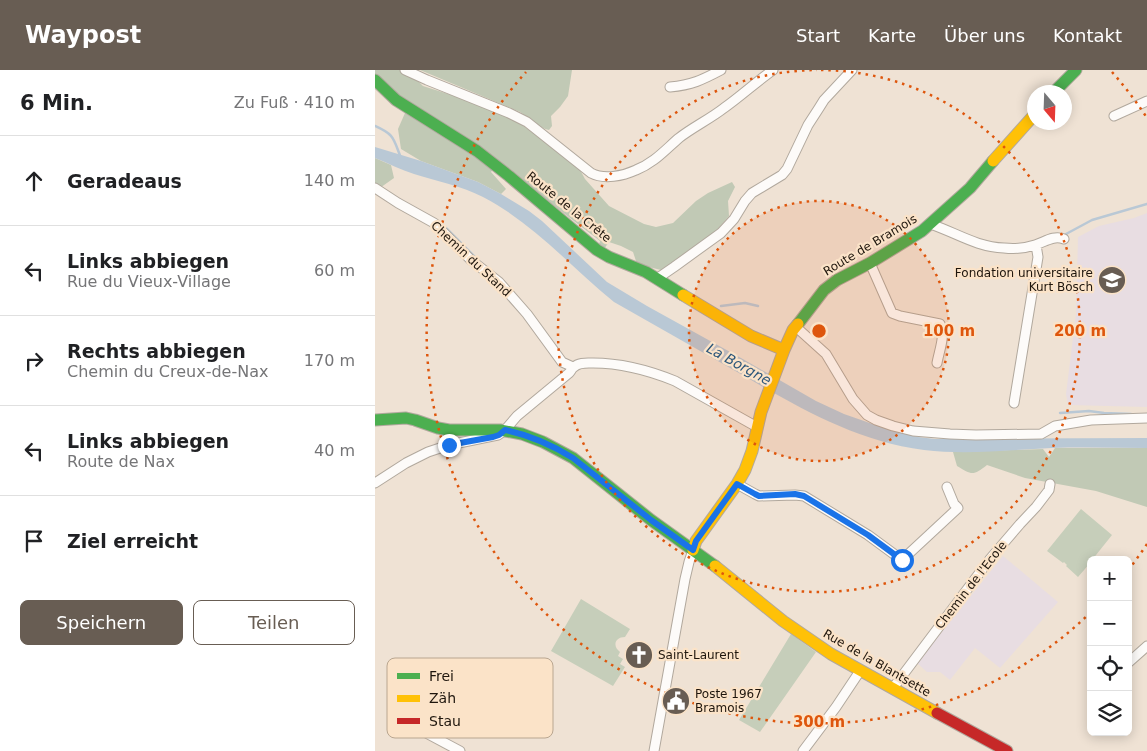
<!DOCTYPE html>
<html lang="de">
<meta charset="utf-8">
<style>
:root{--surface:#fff;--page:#f2f2f2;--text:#202124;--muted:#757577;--line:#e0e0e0;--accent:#685d53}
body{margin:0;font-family:"DejaVu Sans",sans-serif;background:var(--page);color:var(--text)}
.controls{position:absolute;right:15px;bottom:15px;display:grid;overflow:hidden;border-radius:8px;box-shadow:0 2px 12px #0003}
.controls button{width:45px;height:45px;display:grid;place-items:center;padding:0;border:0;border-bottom:1px solid var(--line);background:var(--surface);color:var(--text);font:25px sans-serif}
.compass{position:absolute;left:652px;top:15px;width:45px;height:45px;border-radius:50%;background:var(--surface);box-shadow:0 2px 12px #0003;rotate:161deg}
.stop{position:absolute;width:15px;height:15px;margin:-11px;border:4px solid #1a73e8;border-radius:50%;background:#fff}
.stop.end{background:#1a73e8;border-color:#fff;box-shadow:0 1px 5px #0008}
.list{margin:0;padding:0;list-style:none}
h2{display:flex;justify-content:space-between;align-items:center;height:65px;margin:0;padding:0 20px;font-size:21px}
h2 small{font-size:16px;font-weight:400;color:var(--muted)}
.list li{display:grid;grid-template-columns:32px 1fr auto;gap:15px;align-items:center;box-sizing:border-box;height:90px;padding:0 20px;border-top:1px solid var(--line)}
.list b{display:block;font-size:19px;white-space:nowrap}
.list p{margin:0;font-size:16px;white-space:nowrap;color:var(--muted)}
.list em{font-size:16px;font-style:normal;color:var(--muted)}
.actions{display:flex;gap:10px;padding:15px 20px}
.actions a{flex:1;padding:11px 0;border:1px solid var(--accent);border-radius:8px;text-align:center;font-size:18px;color:var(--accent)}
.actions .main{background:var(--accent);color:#fff}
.icon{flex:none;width:28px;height:28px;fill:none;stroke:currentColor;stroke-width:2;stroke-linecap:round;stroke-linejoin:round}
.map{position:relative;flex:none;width:772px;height:681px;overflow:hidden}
header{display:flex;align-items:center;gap:30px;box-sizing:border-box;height:70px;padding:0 25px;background:var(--accent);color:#fff}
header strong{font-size:24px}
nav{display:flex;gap:28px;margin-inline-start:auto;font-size:18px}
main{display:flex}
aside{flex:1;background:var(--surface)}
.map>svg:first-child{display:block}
</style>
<header>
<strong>Waypost</strong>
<nav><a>Start</a><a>Karte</a><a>Über uns</a><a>Kontakt</a></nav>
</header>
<main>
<aside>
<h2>6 Min.<small>Zu Fuß · 410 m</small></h2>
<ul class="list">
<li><svg class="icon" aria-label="ahead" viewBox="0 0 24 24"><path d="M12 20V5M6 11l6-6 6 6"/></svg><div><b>Geradeaus</b></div><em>140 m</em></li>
<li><svg class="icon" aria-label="left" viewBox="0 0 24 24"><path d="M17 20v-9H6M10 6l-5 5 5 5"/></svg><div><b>Links abbiegen</b><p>Rue du Vieux-Village</p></div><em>60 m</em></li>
<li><svg class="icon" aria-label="right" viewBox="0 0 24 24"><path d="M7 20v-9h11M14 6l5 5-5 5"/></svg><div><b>Rechts abbiegen</b><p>Chemin du Creux-de-Nax</p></div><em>170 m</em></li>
<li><svg class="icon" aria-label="left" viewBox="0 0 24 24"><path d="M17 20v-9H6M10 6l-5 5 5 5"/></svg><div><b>Links abbiegen</b><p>Route de Nax</p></div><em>40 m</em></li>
<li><svg class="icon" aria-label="arrive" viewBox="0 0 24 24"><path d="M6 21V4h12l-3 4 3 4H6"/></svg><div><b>Ziel erreicht</b></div></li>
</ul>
<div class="actions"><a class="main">Speichern</a><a>Teilen</a></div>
</aside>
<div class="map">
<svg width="772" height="681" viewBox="0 0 772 681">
<rect width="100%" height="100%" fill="#efe2d4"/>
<!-- education -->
<path fill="#e8dde2" d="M772,143V337L693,335L691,324L701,244L703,167L724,156L759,148Z
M628,486L683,532L625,598L600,578L575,610L565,602H552L542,593Z"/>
<!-- green -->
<path fill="#c6ceba" d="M706,439L737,465L717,490H716V492L703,507L691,496L692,495L689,492L688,493L672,481Z
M206,529L255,559L250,567C240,567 237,576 245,582L243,586L248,589L245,594L250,597L238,616L176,581Z
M416,564L441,582L385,662L364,650Z"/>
<!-- forest -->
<path fill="#c1c9b5" d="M0,0H28L34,2L48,16L92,30L131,45L150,57L204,98L210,109L234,136L269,154L281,157L298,153L321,131L333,123L357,112L360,117L353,131L354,146L342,160L317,180L286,200L262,194L258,182L246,176L234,172L229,179L224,175L225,171L169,128L121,95L116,102L131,119L126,124L103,112L46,91L26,79L23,59L30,43L0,5Z
M45,0H197L193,26L185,37L176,46L177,56L174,60C164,58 155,48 145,42Z
M0,88L16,95L19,108L2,120L0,118Z
M680,378H772V437L721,421L650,408L612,395C598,406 597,405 582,396L578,382L668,379L674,387Z"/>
<!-- water -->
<path fill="#b9c8d5" d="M0,77L46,91L103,112L126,124L154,141L167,151L232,212L272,236L366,288L441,331L469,344L509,358L543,367L560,369L772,368V378C740,378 709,377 677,378C634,380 591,385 549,380C482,371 428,340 371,307C327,282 283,257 239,232C196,197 158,153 108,127C87,116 61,111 39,104C26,100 13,93 0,88Z"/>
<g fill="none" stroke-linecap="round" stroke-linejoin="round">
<!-- stream -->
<path stroke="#b9c8d5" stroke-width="2.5" d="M0,56C20,65 18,68 26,88
M71,158L101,188
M691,164L717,150L772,134
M346,236L370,233L383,236
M685,343L714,341L729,343L756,344"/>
<defs>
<path id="street" d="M30,0L52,10L134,43L152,52L216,103C229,110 248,106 261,100C279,93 290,80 304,68C318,57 335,49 349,38C366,26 381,12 398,0
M295,17C317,15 327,10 346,0
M739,46L772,31
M0,118L23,133L59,153L96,190L124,212L152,244L187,292L198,297
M555,154C580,162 601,177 629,178C638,179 651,178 660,175C670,172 678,165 689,169
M495,193L517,243L525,246L565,254C571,265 564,281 562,293
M283,208L299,197L346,163L359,149L370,131L377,123L407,105L412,99L433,55L444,38L449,30L477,0
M421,257L451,284L478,329L492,345L501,350L518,356L538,361L575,364L601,365L666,364L680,356L716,350L772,348
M639,333L663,187L661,175
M0,413L31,393L53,382L74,375L123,365L130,360L142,346L194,303C196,301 197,298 199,297C204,292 212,293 218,293C247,293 273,300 300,311L382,357
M362,414L380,424L384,426L420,425L429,426L493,465L527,490L583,438L579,434L572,417
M753,593L772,576
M518,618L615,489L645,454L661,437L674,420L675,414
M40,657L85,681
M279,681L310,509L314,492L318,480
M428,681L461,637L485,601"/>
<path id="fast" d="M0,10L21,30L102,81L134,106L222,180L234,187L271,202L308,225
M679,22L701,0
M423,254L449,220L462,210L495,193L547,161L595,118L618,91
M0,350L31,348L40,350L63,358L74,360H125L147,364L168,372L198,388L276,450L340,496"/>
<path id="slow" d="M618,91L660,44
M308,225L376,266L409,280
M318,480L321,471L362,414L370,400L377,381L386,342L409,280L418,260L423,254
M340,496L408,551L456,584L562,643"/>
<path id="jam" d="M562,643L632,681"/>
</defs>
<!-- street casing -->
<use href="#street" stroke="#b1a89d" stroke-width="11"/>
<!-- fast casing -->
<use href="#fast" stroke="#b1a89d" stroke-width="13"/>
<!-- slow casing -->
<use href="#slow" stroke="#b1a89d" stroke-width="13"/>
<!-- jam casing -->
<use href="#jam" stroke="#b1a89d" stroke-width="13"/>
<!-- street -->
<use href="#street" stroke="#fdfbf9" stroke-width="9"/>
<!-- fast -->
<use href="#fast" stroke="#4caf50" stroke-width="11"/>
<!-- slow -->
<use href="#slow" stroke="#ffc107" stroke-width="11"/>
<!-- jam -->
<use href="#jam" stroke="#c62828" stroke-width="11"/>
</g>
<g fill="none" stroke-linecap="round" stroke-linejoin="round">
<!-- route -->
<path stroke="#1a73e8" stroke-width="6" d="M74,375L118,367L124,365L130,360C154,365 177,375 198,388L276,450L318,480L321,471L362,414L380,424L384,426L420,424L429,426L493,465L527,490"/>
</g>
<!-- distance rings -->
<circle cx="444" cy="261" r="130" fill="#de560c" fill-opacity=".12"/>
<g fill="none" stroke="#de560c" stroke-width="2.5" stroke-dasharray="2.5 5">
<circle cx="444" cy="261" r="130"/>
<path d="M446 0A261 261 0 1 1 442 0"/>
<path d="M772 474A391 391 0 0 1 754 499M716 542A391 391 0 0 1 151 2M737 2A391 391 0 0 1 772 48"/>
</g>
<!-- icons -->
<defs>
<symbol id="university-disc" viewBox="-11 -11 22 22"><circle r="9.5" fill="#685d53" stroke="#fbe3c8"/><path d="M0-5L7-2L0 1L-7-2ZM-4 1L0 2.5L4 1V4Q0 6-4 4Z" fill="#fff"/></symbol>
<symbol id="church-disc" viewBox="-11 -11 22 22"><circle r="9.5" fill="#685d53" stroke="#fbe3c8"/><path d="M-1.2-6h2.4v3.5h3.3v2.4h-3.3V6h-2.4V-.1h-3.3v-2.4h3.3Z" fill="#fff"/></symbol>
<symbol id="civic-disc" viewBox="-11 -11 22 22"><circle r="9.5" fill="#685d53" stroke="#fbe3c8"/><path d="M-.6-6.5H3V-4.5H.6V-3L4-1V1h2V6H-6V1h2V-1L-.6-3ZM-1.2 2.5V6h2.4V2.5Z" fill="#fff"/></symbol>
</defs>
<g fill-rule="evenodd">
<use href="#university-disc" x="721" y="194" width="32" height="32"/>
<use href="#church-disc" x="248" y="569" width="32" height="32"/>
<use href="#civic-disc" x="285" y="615" width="32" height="32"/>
</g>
<g text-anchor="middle" stroke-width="4.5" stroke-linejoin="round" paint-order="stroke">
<!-- street labels -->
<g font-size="12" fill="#1f160d" stroke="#fbe3c8">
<text transform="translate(194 137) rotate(39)" y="4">Route de la Crête</text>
<text transform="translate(495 175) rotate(-31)" y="4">Route de Bramois</text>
<text transform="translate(96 189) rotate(43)" y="4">Chemin du Stand</text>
<text transform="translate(596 515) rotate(-52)" y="4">Chemin de l'Ecole</text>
<text transform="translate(502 593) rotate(30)" y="4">Rue de la Blantsette</text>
</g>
<!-- poi labels -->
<g font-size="12" fill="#1f160d" stroke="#fbe3c8" text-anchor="start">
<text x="718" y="207" text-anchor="end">Fondation universitaire<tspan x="718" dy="14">Kurt Bösch</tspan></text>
<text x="283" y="589">Saint-Laurent</text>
<text x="320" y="628">Poste 1967<tspan x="320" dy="14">Bramois</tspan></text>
</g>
<!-- water labels -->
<g font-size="14" font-style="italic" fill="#2b567a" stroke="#fbe3c8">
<text transform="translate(364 294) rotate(29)" y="5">La Borgne</text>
</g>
</g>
<!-- legend -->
<rect x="12" y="588" width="166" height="80" rx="8" fill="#fbe3c8" stroke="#b9a690" stroke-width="1"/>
<rect x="22" y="603" width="23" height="6" fill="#4caf50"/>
<rect x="22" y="625" width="23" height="7" fill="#ffc107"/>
<rect x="22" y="648" width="23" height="6" fill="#c62828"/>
<g font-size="14" fill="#1f160d">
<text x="54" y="611">Frei</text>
<text x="54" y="633">Zäh</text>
<text x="54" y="656">Stau</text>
</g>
<circle cx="444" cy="261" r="8" fill="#de560c" stroke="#fbe3c8" stroke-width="2.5"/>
<g font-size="15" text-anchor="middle" font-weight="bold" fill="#de560c" stroke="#fbe3c8" stroke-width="4.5" stroke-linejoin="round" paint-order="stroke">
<text x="574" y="266">100 m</text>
<text x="705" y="266">200 m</text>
<text x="444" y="657">300 m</text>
</g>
</svg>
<div class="controls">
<button>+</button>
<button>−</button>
<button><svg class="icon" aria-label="locate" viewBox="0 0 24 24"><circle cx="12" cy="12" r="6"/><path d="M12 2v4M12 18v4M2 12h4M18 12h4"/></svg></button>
<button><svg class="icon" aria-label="layers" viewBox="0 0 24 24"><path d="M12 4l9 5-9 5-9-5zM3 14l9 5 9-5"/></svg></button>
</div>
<svg class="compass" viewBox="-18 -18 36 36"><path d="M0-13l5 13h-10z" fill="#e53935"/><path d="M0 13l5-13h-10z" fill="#757577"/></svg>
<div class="stop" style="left:527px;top:490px"></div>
<div class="stop end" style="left:74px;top:375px"></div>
</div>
</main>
